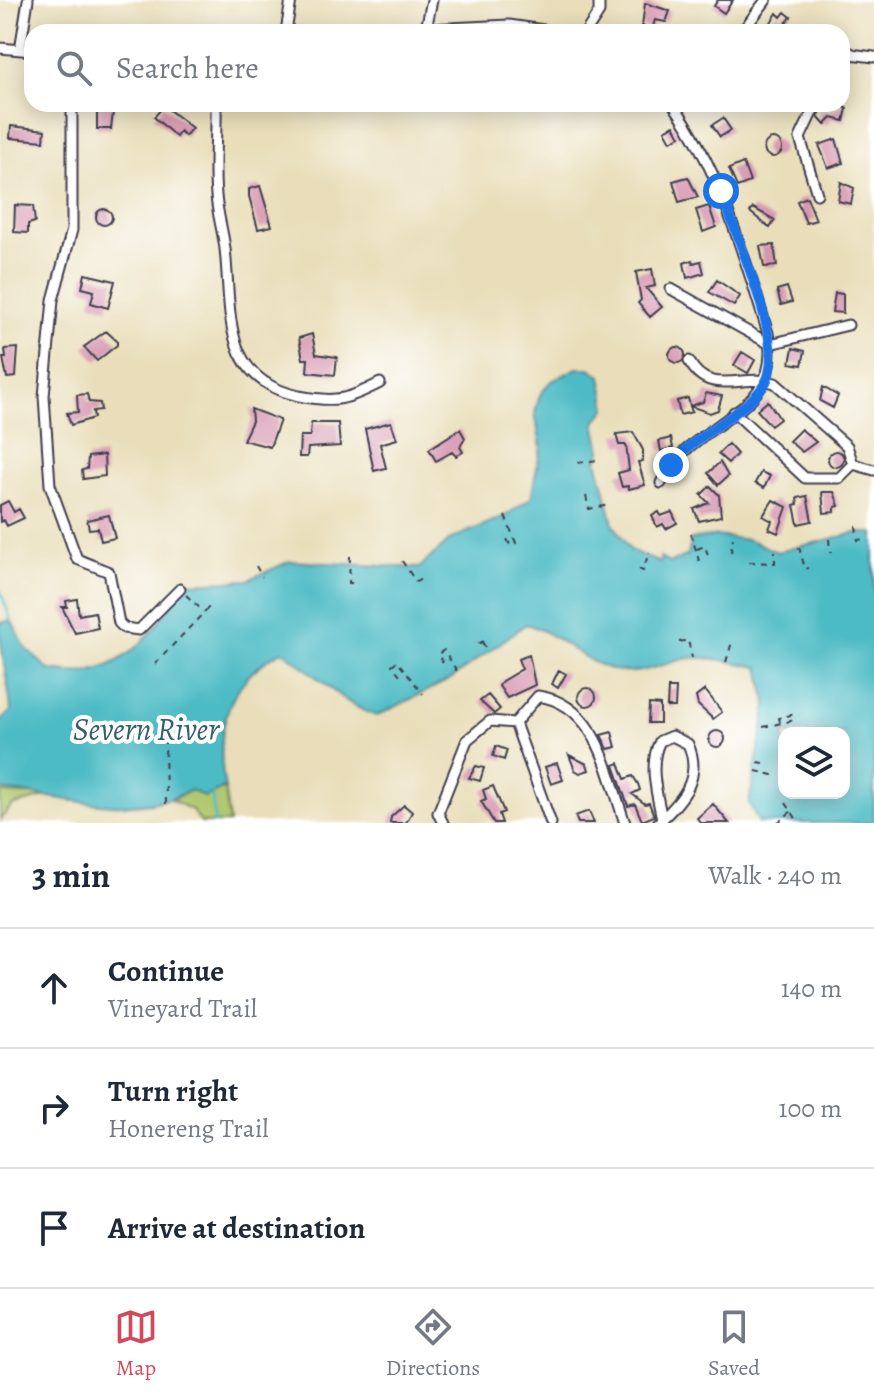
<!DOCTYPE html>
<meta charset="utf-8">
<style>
:root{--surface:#fff;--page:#f2f2f3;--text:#1f2937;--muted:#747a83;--line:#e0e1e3;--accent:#d1495b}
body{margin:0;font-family:Alegreya,serif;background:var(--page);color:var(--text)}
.controls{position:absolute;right:24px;bottom:24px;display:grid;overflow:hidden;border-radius:16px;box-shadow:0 4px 20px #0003}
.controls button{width:72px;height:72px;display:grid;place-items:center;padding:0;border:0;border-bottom:2px solid var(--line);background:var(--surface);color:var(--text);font:40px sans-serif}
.stop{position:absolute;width:24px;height:24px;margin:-18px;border:6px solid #1a73e8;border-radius:50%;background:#fff}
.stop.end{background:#1a73e8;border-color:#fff;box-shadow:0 2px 8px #0008}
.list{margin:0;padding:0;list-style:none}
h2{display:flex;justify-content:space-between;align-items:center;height:104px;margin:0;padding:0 32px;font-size:34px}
h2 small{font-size:26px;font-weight:400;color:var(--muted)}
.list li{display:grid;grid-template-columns:52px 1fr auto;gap:24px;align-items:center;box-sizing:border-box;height:120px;padding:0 32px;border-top:2px solid var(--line)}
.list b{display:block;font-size:30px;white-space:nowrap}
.list p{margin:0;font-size:26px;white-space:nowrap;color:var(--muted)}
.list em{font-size:26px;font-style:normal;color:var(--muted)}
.icon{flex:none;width:44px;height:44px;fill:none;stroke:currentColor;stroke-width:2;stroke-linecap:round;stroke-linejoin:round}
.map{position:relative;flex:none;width:874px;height:823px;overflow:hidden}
.search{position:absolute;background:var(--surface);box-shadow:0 4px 20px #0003;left:24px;right:24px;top:24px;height:88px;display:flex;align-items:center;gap:20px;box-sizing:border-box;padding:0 28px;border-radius:24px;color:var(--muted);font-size:30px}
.sheet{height:464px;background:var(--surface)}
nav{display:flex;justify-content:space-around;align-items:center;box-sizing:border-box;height:112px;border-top:2px solid var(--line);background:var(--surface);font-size:22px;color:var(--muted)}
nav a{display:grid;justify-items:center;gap:4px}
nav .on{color:var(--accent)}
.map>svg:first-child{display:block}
</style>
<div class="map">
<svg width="874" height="823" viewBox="0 0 874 823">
<rect width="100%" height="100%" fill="#fff"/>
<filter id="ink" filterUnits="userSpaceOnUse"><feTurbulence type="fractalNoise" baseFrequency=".0125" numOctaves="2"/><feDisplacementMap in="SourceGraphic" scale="16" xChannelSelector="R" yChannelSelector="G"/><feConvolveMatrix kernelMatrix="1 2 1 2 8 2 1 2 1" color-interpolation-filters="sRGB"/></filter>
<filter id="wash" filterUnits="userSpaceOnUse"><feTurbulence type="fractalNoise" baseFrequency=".006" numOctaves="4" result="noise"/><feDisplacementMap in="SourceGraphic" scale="32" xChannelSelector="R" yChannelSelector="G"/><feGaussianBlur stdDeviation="1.8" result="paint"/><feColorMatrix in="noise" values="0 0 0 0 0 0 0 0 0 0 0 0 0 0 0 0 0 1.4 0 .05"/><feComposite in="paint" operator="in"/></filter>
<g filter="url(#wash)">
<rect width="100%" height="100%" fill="#e9deb9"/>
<!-- green -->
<path fill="#b0c96f" stroke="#697655" stroke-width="2" d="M225,788L229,823H201L192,810L172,800L191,790L205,797Z
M0,793L52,795L12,806L0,820Z"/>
<!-- water -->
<path fill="#4dbbc5" stroke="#386e80" stroke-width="2" fill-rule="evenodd" d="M577,368H590L601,376L607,408L595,422L601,451L597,460L613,523L630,550L660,563V557L669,563L688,555L692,539L716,536L750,540L777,552L855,533H874V823H759L749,803L767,705L759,667C738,664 712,656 691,658C666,661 645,676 619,671C584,665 560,634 526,624L451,679L377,716C341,705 315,672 282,651C227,680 214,728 225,788L204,797L191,790C128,821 66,796 0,790V722L11,711C9,681 0,654 0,623L11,620L25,647L49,670C61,671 75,674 87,672C135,664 162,620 186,583L248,580L290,561L419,568L451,539L505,516L531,498L541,447L535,412L540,395L550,382ZM784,733H844V793H784Z"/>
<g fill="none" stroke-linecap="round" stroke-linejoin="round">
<!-- stream -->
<path stroke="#4dbbc5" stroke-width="3" d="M0,590L11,620
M212,794L215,823"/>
</g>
<g id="blocks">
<!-- building -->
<path fill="#d797b1" d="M718,0H733L724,13L714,6Z
M645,3L670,11L666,22L655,20L652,30L642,26Z
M785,12L791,17L779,32L768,27L777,13L781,17Z
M97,104H114L111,129H97Z
M842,105L847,109L844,121L832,118L825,125L818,117L821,111H831Z
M164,106L192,128L185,136L180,131L176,137L154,117Z
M723,118L731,130L720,137L712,125Z
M674,125L680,136L671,141L665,130Z
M11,126L45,130L44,141L10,138Z
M764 148a9 9 0 1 1 18 0a9 9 0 1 1-18 0Z
M836,139L843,163L828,168L819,145Z
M743,163L750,182L737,187L729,169Z
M688,177L698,197L679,202L673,181Z
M841,182L854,188L851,204L838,201Z
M260,186L272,226L258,229L249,196V189Z
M807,197L816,220L806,223L797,201Z
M15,205L33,206L35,222L28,224V233L14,232Z
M709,206L716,227L703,232L696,210Z
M753,208L775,220L770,228L750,212Z
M96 217a8 8 0 1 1 16 0a8 8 0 1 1-16 0Z
M774,245L777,266L764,267L760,246Z
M692,260L693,263L701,261L704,273L687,278L684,263Z
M652,269L655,286L646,288L662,307L650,317L638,303L641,300L636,272Z
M85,274L115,281L108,308L91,303L94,291L82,288Z
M717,280L740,296L734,306L709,292Z
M787,287L792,302L781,305L777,290Z
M835,293L843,294V313L832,312Z
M106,331L117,341V345L97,361L84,347Z
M312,334L316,354L337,357L335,375L307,372L308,359H303L299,338Z
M669 355a8 8 0 1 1 16 0a8 8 0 1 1-16 0Z
M18,348L16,377L7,378L3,358H6L5,349Z
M793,348L805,351L802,365L790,363Z
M742,352L755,360L748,373L734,365Z
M823,387L838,396L833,408L820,401Z
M706,393L722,396L718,410L710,413L690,406L692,412L680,415L677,401L688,398L690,406L703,402Z
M87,394L89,402L100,403L101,410L93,411L94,418L71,425L67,413L78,412L77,395Z
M768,401L780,419L771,426L757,410Z
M251,409L280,420L270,447L243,440L252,421Z
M391,422L397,439L380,444L386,468L374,471L365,429Z
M311,423H338L340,446L308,448L307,457H299L300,436H310Z
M460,429L465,438L460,447L463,452L456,456L452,452L436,461L429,449Z
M801,429L816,442L802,452L789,441Z
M633,432L643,450V461L638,462L645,485L629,489L628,486L622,487L618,473L629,470L626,445H619L616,434Z
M671,438L673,448L661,451L659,441Z
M728,444L737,454L728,463L718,454Z
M828 459a8 8 0 1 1 16 0a8 8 0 1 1-16 0Z
M104,455L105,476L83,479L82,470L87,469L88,457Z
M720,462L728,476L718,485L708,473Z
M761,472L770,476L764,488L755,483Z
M710,486L719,495L721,516L699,521L694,509L709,503L701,495Z
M822,492H834L839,506L835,507V512L824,513Z
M807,496L812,521L798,524L794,505L798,504L797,498Z
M773,500L787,507L778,533L769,529L772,521L763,516Z
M8,501L14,512L19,509L24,518L7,526L4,520L0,522V505Z
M659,512L661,516L672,512L677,523L666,529L663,524L657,527L652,516Z
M109,515L115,538L101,541L98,528L89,529L87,520Z
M77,599L79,615L95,612L98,628L75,633L62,607H67L66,601Z
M529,655L535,685L507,698L499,686L502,681L522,669L518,659Z
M559,670L566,674L558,688L552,684Z
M668,688H676L675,707H667Z
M578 697a9 9 0 1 1 18 0a9 9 0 1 1-18 0Z
M705,690L722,712L713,719L698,705L696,697Z
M488,695L500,709L494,714L480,701Z
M649,704L660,705V723H648Z
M709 739a8 8 0 1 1 16 0a8 8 0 1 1-16 0Z
M612,732L616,747L608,749L601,735Z
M496,746L507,750L504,760L493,756Z
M569,755L587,764L589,770L580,773L575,770Z
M557,763L563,780L551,784L545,767Z
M619,763L625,779L633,776L638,784L640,790L632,794L645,804L649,803L654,816L642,821L635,804L628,806L614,765Z
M476,766L484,768L480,781L469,778Z
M493,786L504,812L499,814L502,823H494L481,801L486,799L483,790Z
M713,804L729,823H701L697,818Z
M404,805L412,812L406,823H390L391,817Z
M589,811L594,823H578L575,816Z"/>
</g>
</g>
<g filter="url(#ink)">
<use href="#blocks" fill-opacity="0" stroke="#403e4e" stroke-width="2"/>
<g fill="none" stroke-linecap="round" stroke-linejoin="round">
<defs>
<path id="minor" d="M426,29L432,0
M286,32L291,0
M370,32L509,25L558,32
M586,32L599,12V0
M742,32L766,0
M0,48L32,51
M20,50L28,0
M842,53L874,57
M842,66L851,53
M72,104V230L53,300L44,396L50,485L77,559L109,572L119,623L124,628L139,630L180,589
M216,104C217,134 213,165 216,195C217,213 223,231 225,249C232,312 220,379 299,396C336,403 347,400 380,383
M816,104L800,138L817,194
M671,289L770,344
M770,344L848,325
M689,361C709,399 745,372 775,383L847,446L853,464
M734,412L805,478H839L853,464
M853,464L874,470
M661,483C692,417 785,418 768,333C743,254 721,172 673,104
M515,723L538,696C598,704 608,775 625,823
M515,723L551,823
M443,823L438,813L467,740L490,721L515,723
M658,823C682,801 703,778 688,744L672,736L660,741C648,764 657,795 662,819"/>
</defs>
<!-- minor casing -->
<use href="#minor" stroke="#403e4e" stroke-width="13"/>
<!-- path -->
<path stroke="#403e4e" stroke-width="2" stroke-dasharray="6 6" stroke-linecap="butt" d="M578,463L597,460
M586,496L589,509L609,505
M505,516L516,543L510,545L506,537
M856,526L858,540L864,539
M691,533L699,561
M829,539L830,552H833
M799,547L805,569L808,568
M697,549L705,546L709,558
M731,552L733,538
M350,556L349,583H355
M402,561L416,582L421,579
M749,562L775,563V551
M256,566L262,577
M639,569L643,571L649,552
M186,595L204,612
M482,642L487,650
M679,642L688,640L692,658
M478,644L485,640
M726,662L732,642
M443,663L438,654L444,650L458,673
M155,664L211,605
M400,675L392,665L397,661L423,694
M780,722L779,718L794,714
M763,727L795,720
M165,738L166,804
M758,762L769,764
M756,771L773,775L772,779
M786,803L797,820
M777,823L792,811"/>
<!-- minor -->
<use href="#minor" stroke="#fff" stroke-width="9"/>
</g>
</g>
<g fill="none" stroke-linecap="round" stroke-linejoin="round" filter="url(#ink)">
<!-- route -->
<path stroke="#1a73e8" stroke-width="10" d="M671,465C693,437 726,424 752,399C761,391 769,381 770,368C777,328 735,233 721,191"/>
</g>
<g text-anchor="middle" stroke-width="8" stroke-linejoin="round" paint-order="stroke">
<!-- water labels -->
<g font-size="32" font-style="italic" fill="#335f72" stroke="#fff">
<text x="146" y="740">Severn River</text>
</g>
</g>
</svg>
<div class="controls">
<button><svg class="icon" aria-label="layers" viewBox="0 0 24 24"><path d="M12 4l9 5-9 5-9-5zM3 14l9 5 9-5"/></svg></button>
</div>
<div class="stop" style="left:721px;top:191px"></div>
<div class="stop end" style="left:671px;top:465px"></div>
<div class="search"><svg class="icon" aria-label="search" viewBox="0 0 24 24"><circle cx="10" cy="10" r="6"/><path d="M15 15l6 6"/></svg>Search here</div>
</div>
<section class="sheet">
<h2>3 min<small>Walk · 240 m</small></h2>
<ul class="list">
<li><svg class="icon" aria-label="ahead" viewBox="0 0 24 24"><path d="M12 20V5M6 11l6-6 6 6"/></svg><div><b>Continue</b><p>Vineyard Trail</p></div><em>140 m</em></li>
<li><svg class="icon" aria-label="right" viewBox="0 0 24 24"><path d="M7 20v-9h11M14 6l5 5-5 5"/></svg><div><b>Turn right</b><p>Honereng Trail</p></div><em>100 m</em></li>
<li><svg class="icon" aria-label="arrive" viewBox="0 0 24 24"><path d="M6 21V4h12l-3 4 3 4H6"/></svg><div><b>Arrive at destination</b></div></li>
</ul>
</section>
<nav>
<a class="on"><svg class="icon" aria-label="map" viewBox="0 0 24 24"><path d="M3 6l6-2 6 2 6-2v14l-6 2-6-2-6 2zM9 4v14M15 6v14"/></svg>Map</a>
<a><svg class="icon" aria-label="directions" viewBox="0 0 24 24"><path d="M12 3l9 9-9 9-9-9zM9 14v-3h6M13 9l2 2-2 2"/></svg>Directions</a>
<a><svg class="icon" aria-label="saved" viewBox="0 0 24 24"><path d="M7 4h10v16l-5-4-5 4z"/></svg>Saved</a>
</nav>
